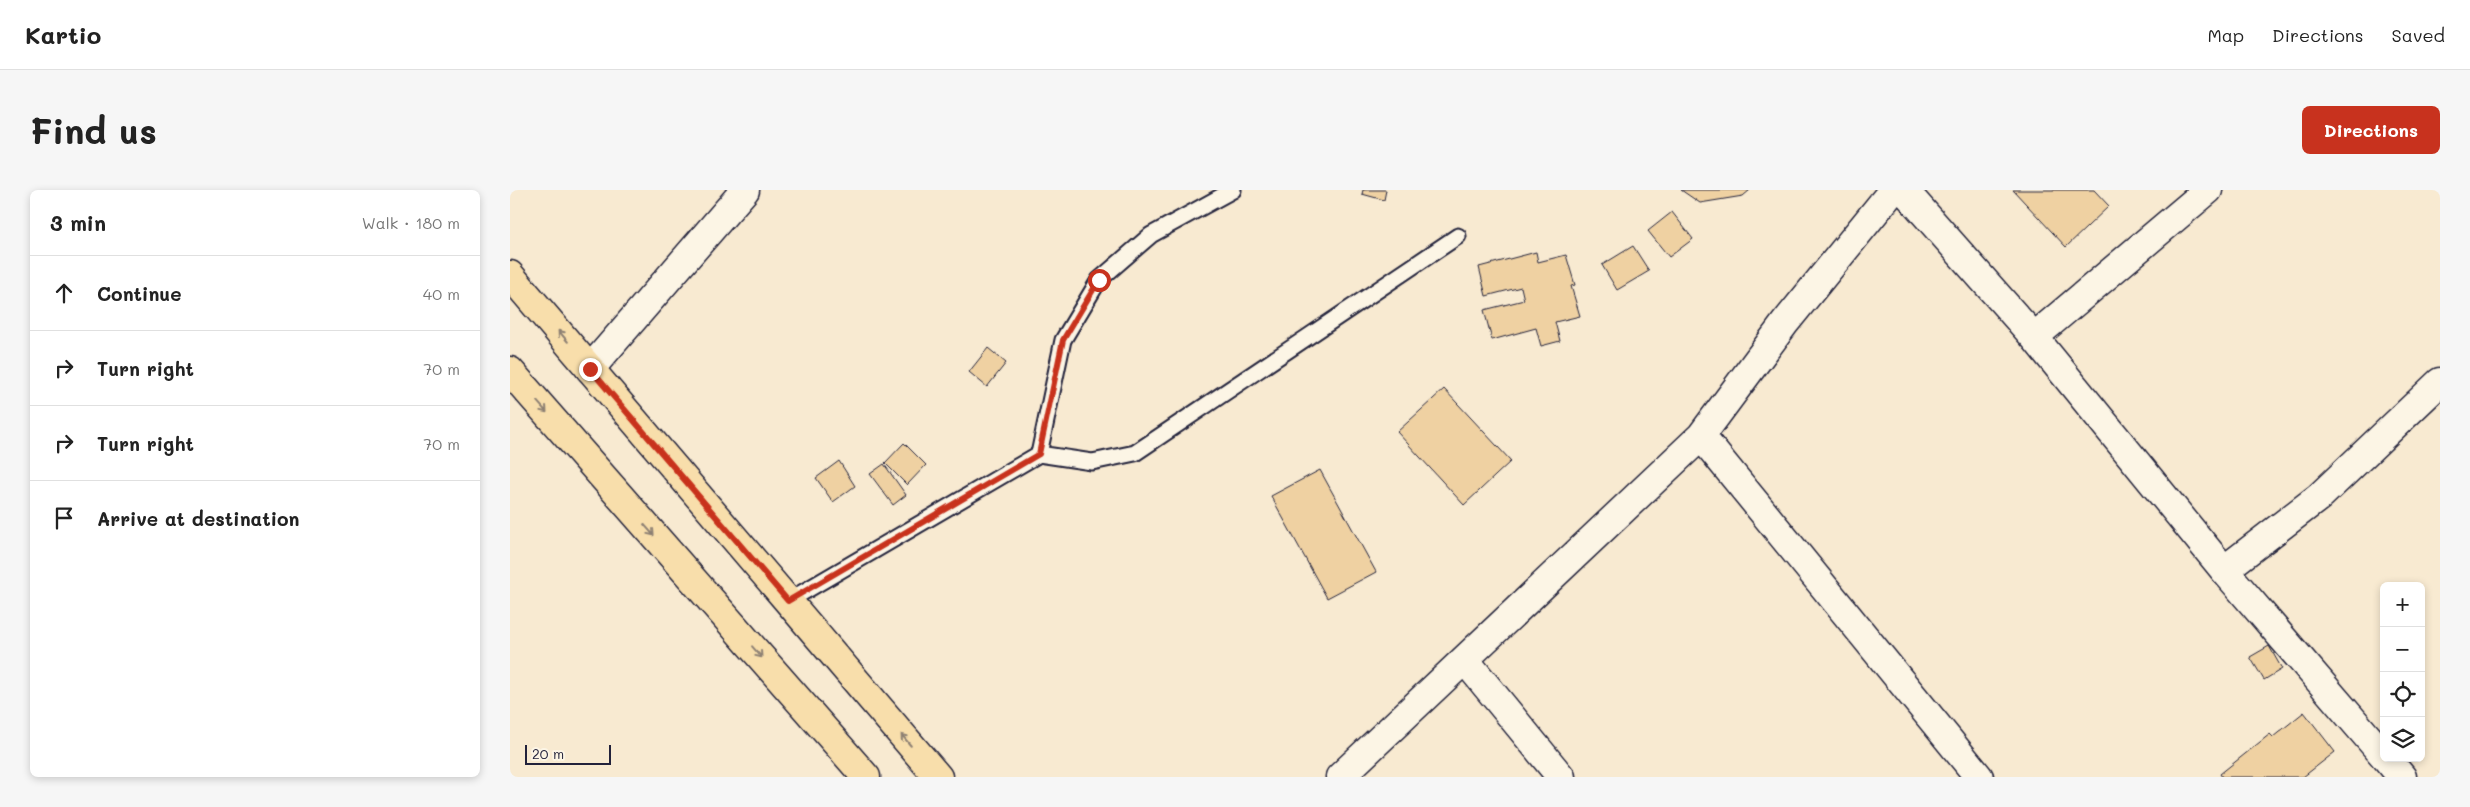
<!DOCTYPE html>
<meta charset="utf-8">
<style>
:root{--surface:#fff;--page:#f6f6f6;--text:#222;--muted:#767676;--line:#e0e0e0;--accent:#c8321e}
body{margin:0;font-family:Mali,sans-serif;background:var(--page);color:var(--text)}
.controls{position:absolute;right:15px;bottom:15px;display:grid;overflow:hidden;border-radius:8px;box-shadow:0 2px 8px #0003}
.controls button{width:45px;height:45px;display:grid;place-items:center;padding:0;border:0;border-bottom:1px solid var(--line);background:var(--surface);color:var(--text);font:25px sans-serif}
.scale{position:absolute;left:15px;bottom:12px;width:86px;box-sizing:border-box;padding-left:5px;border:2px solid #22223b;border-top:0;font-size:14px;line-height:18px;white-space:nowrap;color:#22223b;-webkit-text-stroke:4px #fcf5e5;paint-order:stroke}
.stop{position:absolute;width:15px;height:15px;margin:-11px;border:4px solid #c8321e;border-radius:50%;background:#fff}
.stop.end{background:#c8321e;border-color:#fff;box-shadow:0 1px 5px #0008}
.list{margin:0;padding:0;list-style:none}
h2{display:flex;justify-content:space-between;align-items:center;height:65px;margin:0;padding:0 20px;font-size:21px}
h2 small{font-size:16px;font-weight:400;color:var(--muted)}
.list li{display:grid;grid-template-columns:32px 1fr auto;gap:15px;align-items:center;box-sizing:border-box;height:75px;padding:0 20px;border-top:1px solid var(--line)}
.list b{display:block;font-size:19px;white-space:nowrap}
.list em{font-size:16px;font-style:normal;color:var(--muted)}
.icon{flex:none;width:28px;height:28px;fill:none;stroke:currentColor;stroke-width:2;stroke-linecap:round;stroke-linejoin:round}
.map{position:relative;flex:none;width:1930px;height:587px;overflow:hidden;border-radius:8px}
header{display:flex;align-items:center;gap:30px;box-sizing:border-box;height:70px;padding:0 25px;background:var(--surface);border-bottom:1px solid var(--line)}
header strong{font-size:24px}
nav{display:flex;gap:28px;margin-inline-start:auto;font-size:18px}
.intro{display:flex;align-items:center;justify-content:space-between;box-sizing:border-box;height:120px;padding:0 30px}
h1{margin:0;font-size:35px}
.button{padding:12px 22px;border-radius:8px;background:var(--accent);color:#fff;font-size:18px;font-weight:700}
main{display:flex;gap:30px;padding:0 30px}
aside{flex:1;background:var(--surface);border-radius:8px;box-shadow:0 2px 8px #0003}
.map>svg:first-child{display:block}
</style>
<header>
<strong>Kartio</strong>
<nav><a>Map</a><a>Directions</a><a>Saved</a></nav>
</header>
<div class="intro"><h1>Find us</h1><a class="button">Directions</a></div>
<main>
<aside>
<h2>3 min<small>Walk · 180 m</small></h2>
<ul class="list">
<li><svg class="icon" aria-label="ahead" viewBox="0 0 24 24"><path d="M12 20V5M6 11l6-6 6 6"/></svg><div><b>Continue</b></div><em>40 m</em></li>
<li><svg class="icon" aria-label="right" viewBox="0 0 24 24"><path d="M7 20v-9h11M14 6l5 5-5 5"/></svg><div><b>Turn right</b></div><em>70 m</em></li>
<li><svg class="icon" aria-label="right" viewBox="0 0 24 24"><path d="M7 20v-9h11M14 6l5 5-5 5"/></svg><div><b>Turn right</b></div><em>70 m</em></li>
<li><svg class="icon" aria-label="arrive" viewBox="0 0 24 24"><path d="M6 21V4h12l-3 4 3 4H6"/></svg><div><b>Arrive at destination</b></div></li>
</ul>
</aside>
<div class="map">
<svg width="1930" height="587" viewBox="0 0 1930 587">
<rect width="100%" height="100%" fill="#f8ead1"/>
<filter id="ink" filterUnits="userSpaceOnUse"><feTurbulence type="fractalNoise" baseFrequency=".02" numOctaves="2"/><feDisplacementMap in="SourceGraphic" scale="10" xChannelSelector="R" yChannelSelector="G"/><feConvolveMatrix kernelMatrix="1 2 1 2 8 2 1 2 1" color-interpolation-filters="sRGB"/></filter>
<g filter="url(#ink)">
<!-- building -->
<path fill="#efd1a2" stroke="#22223b" d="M853,0H876L874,10L852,4Z
M1171,0H1240L1233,6L1190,13Z
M1503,0H1584L1599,16L1556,57Z
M1162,22L1183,49L1159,67L1138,41Z
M1123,56L1139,81L1107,100L1092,75Z
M1026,62L1028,72L1056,65L1065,95L1061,96L1070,126L1045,132L1050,151L1031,156L1026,138L982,150L974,120L1014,110L1011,97L976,106L969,77Z
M478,158L496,173L477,197L459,182Z
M934,199L1001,271L954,315L887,242Z
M394,253L416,275L397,295L375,273Z
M329,271L345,296L323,312L306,288Z
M374,274L396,305L383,315L360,284Z
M810,280L866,382L817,408L761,306Z
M1759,456L1772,479L1754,490L1740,467Z
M1794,522L1825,562L1793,587H1712L1710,584L1760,544L1763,547Z"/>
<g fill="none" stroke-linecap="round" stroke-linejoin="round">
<defs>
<path id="lane" d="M529,264L553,150L589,90L641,45L723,0
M278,411L529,264L582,272L625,263L948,46"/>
<path id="street" d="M1394,0L1524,147L1714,380L1874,566
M1524,147L1698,0
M80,179L235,0
M1191,246L1469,587
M1714,380L1809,307L1930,192
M955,470L1051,587
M1876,568L1892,587
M830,587L1191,246L1275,133L1383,0"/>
<path id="primary" d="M0,85L428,587
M0,181L356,587"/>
</defs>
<!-- lane casing -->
<use href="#lane" stroke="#22223b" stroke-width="19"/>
<!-- street casing -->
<use href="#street" stroke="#22223b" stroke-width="31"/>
<!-- primary casing -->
<use href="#primary" stroke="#22223b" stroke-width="31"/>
<!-- lane -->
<use href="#lane" stroke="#fcf5e5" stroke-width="15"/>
<!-- street -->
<use href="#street" stroke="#fcf5e5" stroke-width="28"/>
<!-- primary -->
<use href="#primary" stroke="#f8deab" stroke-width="28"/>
</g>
<!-- one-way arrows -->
<defs><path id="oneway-shaft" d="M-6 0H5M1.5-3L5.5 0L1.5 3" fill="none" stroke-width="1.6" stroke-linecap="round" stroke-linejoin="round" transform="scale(1.25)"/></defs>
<g stroke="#8d8073">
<use href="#oneway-shaft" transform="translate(53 146) rotate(-130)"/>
<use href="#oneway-shaft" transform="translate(32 217) rotate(49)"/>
<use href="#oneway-shaft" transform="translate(139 340) rotate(49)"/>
<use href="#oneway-shaft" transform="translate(247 462) rotate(49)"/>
<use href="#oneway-shaft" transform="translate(396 550) rotate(-130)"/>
</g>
</g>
<g fill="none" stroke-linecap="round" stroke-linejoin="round" filter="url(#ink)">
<!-- route -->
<path stroke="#c8321e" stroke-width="6" d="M80,179L278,411L529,264L553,150L589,90"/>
</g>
</svg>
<div class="controls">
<button>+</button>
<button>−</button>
<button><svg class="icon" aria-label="locate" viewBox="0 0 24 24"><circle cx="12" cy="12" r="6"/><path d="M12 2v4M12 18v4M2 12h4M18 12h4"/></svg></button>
<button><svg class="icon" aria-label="layers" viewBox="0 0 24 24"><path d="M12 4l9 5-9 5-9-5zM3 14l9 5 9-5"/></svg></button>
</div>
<div class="scale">20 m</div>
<div class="stop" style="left:589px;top:90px"></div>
<div class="stop end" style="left:80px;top:179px"></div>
</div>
</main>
